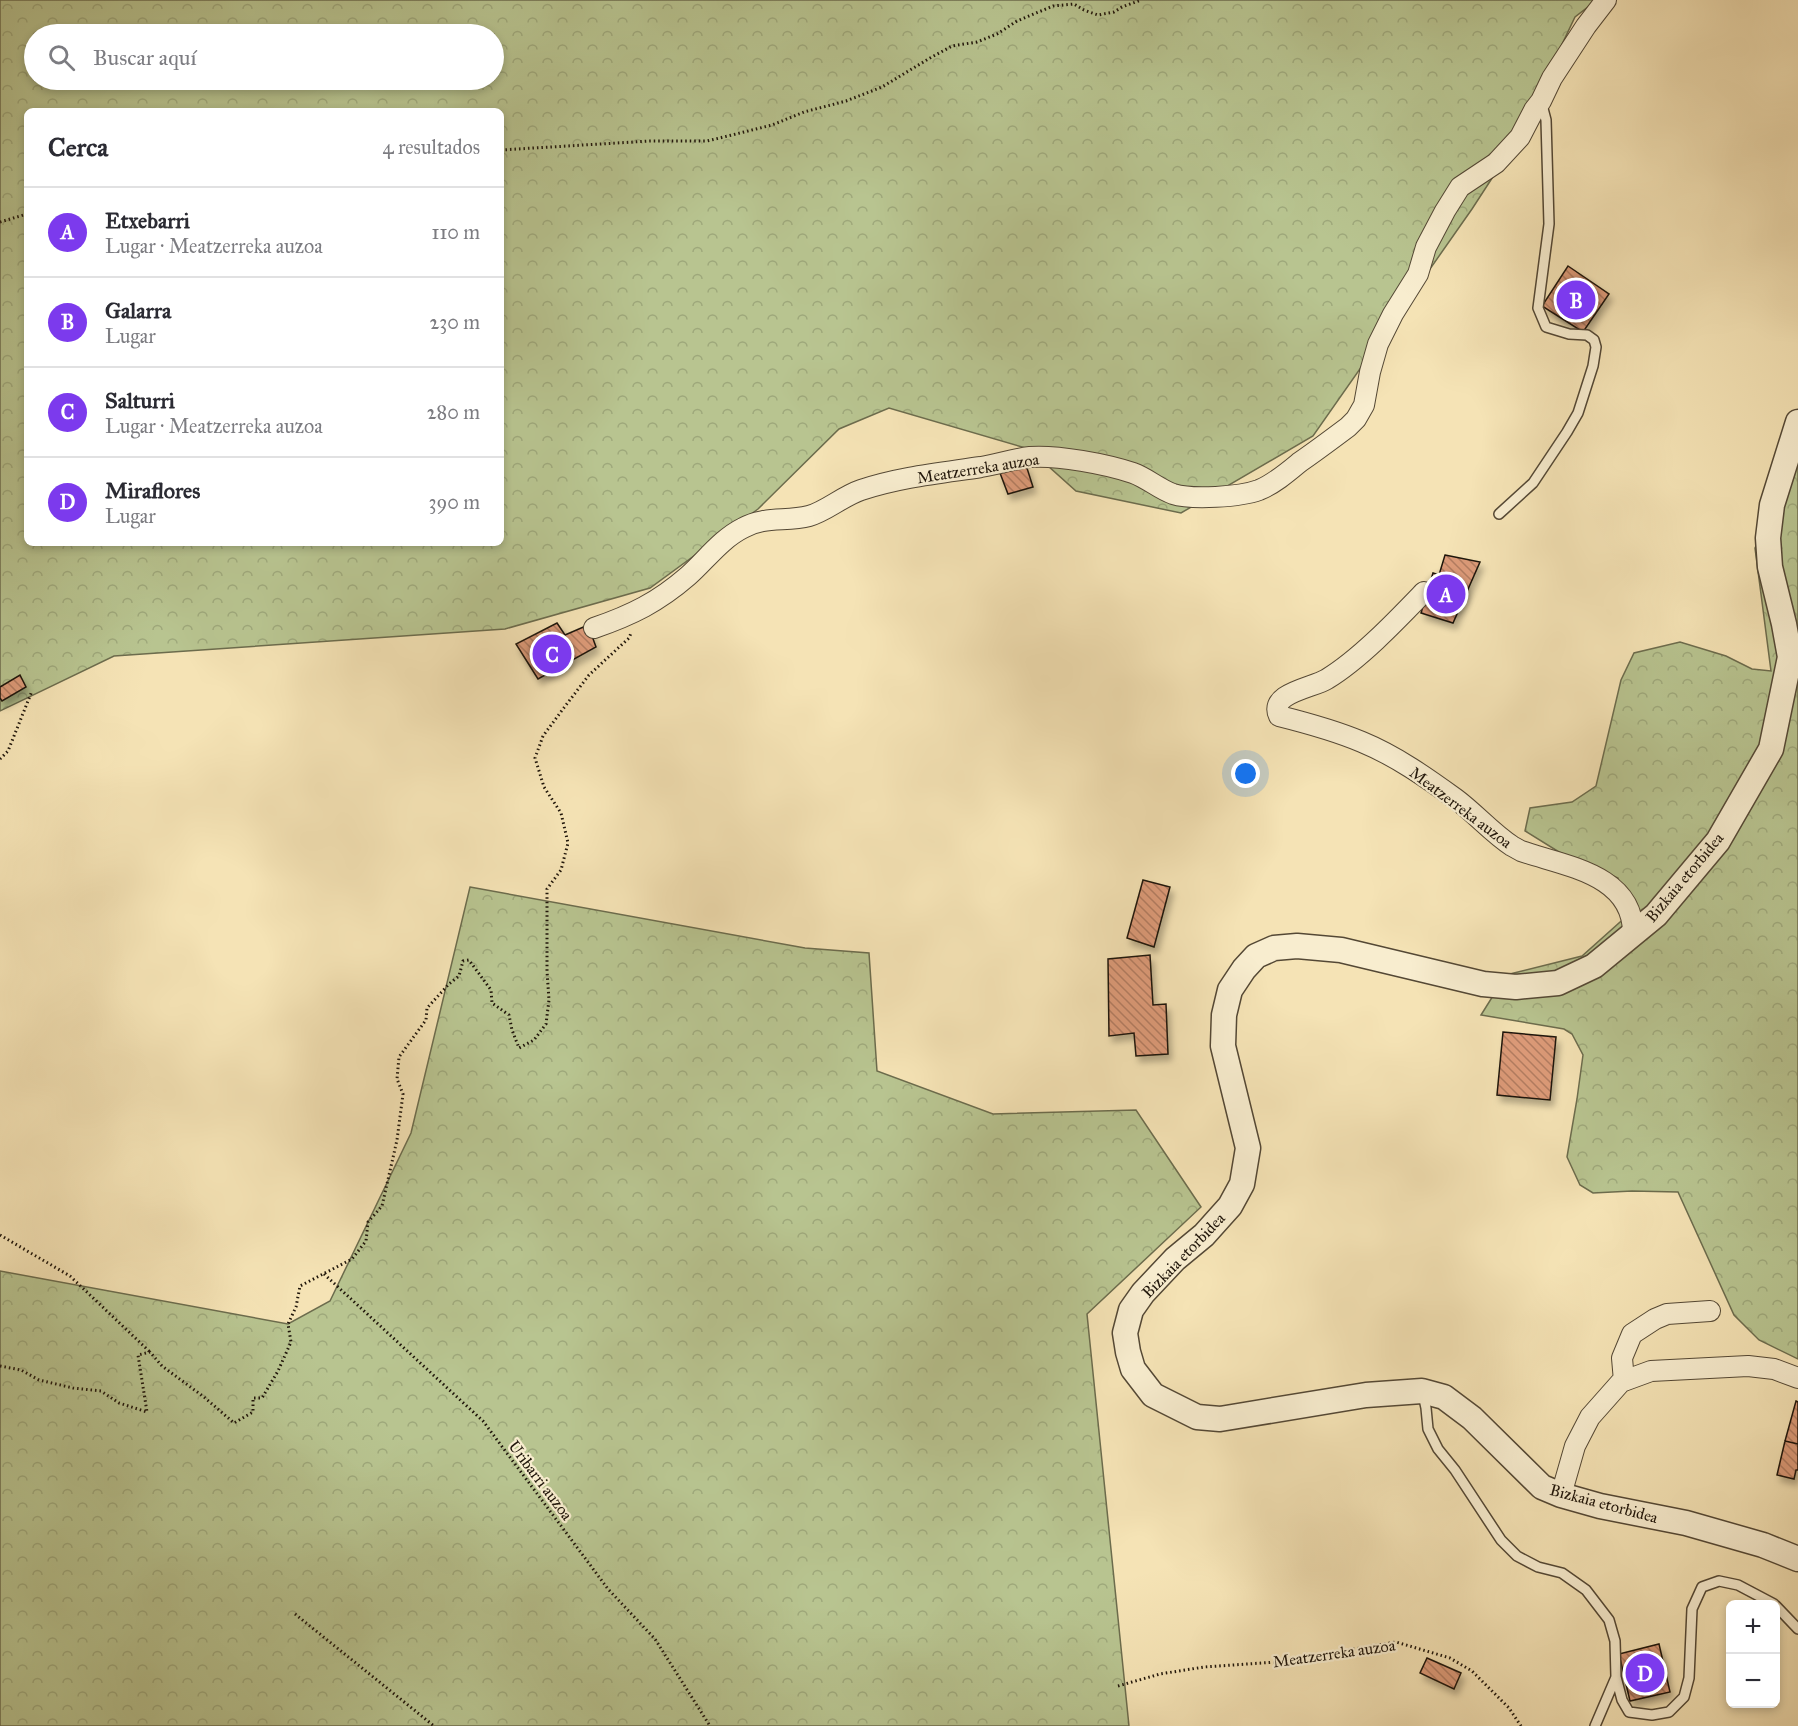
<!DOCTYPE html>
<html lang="es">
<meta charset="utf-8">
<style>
:root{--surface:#fff;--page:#f7f7f7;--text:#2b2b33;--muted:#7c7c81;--line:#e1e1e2;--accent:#7c3aed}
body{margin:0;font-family:"IM FELL Great Primer",serif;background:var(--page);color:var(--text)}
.controls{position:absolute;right:18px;bottom:18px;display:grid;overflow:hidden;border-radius:9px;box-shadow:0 3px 9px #0003}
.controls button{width:54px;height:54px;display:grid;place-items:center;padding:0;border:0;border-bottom:2px solid var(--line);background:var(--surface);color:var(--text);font:30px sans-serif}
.you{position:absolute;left:1246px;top:774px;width:21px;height:21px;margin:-15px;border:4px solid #fff;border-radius:50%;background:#1a73e8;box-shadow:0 0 0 9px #1a73e833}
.badge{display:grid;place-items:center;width:39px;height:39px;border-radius:50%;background:var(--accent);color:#fff;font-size:20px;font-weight:700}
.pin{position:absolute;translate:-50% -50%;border:3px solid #fff;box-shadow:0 2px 6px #0006}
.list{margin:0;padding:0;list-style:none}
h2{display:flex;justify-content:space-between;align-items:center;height:78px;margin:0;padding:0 24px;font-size:26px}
h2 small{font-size:20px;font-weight:400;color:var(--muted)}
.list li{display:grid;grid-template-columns:39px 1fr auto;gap:18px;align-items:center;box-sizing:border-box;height:90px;padding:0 24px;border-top:2px solid var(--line)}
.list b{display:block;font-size:22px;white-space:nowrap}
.list p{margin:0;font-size:20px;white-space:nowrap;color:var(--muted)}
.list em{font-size:20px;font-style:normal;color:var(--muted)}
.icon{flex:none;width:33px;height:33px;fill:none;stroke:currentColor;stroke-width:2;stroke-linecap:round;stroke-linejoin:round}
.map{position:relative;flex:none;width:1798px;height:1726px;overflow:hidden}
.search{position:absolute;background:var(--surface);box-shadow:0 3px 9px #0003;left:24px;top:24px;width:480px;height:66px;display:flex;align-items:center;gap:15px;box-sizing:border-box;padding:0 21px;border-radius:33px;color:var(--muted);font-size:22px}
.panel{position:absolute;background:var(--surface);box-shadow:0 3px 9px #0003;left:24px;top:108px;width:480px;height:438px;border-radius:9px}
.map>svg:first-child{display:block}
</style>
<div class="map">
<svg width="1798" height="1726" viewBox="0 0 1798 1726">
<defs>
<pattern id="forest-crowns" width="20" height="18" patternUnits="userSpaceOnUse" patternTransform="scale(1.5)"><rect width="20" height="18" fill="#b8c490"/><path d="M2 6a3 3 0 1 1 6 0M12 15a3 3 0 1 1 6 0" fill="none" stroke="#9ea87b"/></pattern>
<pattern id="building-back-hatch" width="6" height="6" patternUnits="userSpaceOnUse" patternTransform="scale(1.5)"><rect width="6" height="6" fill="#dc9a78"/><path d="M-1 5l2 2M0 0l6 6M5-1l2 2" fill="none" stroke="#b27c61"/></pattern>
<filter id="shadow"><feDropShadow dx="3.5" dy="6" stdDeviation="3" flood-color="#0004"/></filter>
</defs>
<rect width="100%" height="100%" fill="#f5e3b5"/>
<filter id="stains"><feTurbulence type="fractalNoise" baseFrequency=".00333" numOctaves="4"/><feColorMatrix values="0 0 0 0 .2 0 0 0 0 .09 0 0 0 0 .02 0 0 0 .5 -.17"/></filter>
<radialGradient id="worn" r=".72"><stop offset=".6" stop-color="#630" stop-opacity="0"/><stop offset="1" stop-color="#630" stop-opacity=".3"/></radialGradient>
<!-- forest -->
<path fill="url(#forest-crowns)" stroke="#6c6c4d" stroke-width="1.5" fill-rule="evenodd" d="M0,0H1597L1575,17L1515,143L1472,209L1313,436L1181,513L1076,491L1029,449L889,408L839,429L758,509L650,588L505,629L114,656L0,711ZM34,34H494V80H34ZM27,111H501V543H27Z
M1798,453V1359L1759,1340L1734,1315L1678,1192L1632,1191L1593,1193L1580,1185L1567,1157L1577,1099L1583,1055L1572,1034L1564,1029L1481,1015L1506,975L1582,956L1629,914L1618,878L1559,852L1525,831L1530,808L1572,802L1596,786L1621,680L1634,653L1680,642L1726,656L1752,669L1771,671L1755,548Z
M470,887L805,948L869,953L877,1071L993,1114L1136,1110L1201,1207L1087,1314L1129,1726H0V1271L288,1324L330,1301L411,1133Z"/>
<!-- building -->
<path fill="url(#building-back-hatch)" stroke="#1f150a" stroke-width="1.5" filter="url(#shadow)" d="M1568,266L1609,294L1583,332L1542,306Z
M1026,465L1033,487L1008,494L1000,473Z
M1445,555L1480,562L1453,623L1421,613L1433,573L1439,575Z
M557,623L565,635L588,625L596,647L538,679L516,644Z
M20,675L26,687L2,701L0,698V687Z
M1143,880L1170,887L1154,947L1127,938Z
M1150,955L1153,1005L1166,1004L1168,1054L1136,1056L1134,1033L1109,1036L1108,959Z
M1503,1032L1556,1037L1550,1100L1497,1095Z
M1796,1401L1798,1402V1444L1785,1441Z
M1785,1441L1798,1444V1470H1796L1794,1479L1777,1475Z
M1659,1644L1670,1692L1630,1701L1619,1654Z
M1427,1658L1461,1673L1454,1689L1420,1673Z"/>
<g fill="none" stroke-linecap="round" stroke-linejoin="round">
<defs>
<path id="service" d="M1499,514L1533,483L1567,432L1578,413L1593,366L1596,347L1594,340L1587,335L1569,334L1546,327L1538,308L1549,224L1546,120L1541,101
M1423,1394L1426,1408L1428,1429L1438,1449L1455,1470L1501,1540L1517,1556L1538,1567L1562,1573L1586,1590L1609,1620L1615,1641L1616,1677L1622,1700L1629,1712L1652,1715L1669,1712L1684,1697L1689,1678L1692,1609L1702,1587L1719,1581L1738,1585L1774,1604
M1776,1606L1798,1629
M1595,1726L1616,1677"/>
<path id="minor" d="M1424,592C1397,620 1360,659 1327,679C1313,688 1268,693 1279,716C1307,723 1336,731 1362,742C1396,756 1427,778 1456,799C1476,814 1492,833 1512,846L1521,851C1564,866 1634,874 1633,934
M594,628C632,615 658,602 688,576C706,560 721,539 743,528C764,516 786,522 809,516C825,512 843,496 861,490C900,477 941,473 981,467C998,464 1014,459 1030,457C1058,455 1106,464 1133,473C1147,478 1159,489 1173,494C1192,500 1240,497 1259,490C1274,484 1288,472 1300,462C1316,451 1332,439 1348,427L1356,419L1364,405L1370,372L1378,344L1393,314L1418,274L1426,247L1445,211L1460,187L1496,163L1520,137L1534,110L1541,101L1552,78L1586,26L1606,0
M1624,1381L1622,1358L1632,1334L1655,1319L1667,1314L1710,1311
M1561,1495L1575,1446L1590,1417L1621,1382L1651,1371L1748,1366L1774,1369L1798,1378"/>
<path id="tertiary" d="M1798,422L1772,505L1768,538L1770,567L1784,624L1790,657L1771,749L1718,841L1656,915L1594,966L1558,983L1516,987L1483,984L1341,950L1297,946L1274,948L1256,956L1244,969L1230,990L1224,1015L1223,1046L1248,1148L1242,1184L1230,1206L1204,1235L1175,1259L1143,1293L1131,1310L1125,1333L1128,1352L1133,1369L1153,1395L1197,1417L1220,1419L1366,1395L1422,1391L1444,1397L1472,1418L1542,1487L1561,1495L1600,1506L1686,1523L1763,1545L1798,1559"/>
</defs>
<!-- service casing -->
<use href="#service" stroke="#544835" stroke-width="12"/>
<!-- minor casing -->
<use href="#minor" stroke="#544835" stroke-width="22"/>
<!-- tertiary casing -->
<use href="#tertiary" stroke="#544835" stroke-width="27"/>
<!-- path -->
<path stroke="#1f150a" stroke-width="3" stroke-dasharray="1.5 3" stroke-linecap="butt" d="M501,150L650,141H707L732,135L772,125L804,112L846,101L882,87L930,58L952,46L977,42L997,34L1017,21L1053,6L1074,4L1084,10L1098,15L1114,12L1122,7L1141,0
M0,222L27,214
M0,759L8,751L32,691
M0,1235L70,1276L150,1352
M324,1274L483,1421L608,1589L655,1639L710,1726
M0,1366L21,1370L39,1380L73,1388L101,1391L119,1403L147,1412L138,1355L150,1352L162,1366L204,1397L234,1423L253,1412V1398H262L278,1371L291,1342L288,1324L296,1307L300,1286L352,1259L366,1241L368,1222L382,1206L397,1140L403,1094L397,1079L399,1057L426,1020L427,1008L449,984L459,976L463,961L469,960L491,990L492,1003L509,1015L512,1030L519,1048L534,1040L546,1024L549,1000L547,971V889L561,870L568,843L561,813L544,787L535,758L543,736L563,709L589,675L629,638L631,633
M295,1614L434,1726
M1118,1686L1160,1674L1204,1667L1276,1662L1396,1642L1450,1658L1472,1671L1509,1708L1521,1726"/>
<!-- service -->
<use href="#service" stroke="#f8edcf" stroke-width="9"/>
<!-- minor -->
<use href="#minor" stroke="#f8edcf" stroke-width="20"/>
<!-- tertiary -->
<use href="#tertiary" stroke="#f8edcf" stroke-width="24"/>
</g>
<g text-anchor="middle" stroke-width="4.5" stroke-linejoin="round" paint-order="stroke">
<!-- street labels -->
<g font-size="16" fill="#1f150a" stroke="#f8edcf">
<text transform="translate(978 468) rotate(-9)" y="6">Meatzerreka auzoa</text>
<text transform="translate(1461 807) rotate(37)" y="6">Meatzerreka auzoa</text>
<text transform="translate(1684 877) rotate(-50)" y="6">Bizkaia etorbidea</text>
<text transform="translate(1183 1255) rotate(-46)" y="6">Bizkaia etorbidea</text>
<text transform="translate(541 1480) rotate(53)" y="6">Uribarri auzoa</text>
<text transform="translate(1604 1503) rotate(15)" y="6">Bizkaia etorbidea</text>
<text transform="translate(1334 1653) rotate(-8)" y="6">Meatzerreka auzoa</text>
</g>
</g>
<rect width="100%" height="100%" filter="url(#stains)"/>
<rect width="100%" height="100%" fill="url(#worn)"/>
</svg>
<div class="controls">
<button>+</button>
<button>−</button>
</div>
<div class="you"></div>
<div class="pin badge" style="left:1446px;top:594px">A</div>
<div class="pin badge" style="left:1576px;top:300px">B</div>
<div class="pin badge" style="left:552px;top:654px">C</div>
<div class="pin badge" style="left:1645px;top:1673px">D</div>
<div class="search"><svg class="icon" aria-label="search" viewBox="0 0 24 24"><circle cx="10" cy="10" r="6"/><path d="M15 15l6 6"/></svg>Buscar aquí</div>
<section class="panel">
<h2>Cerca<small>4 resultados</small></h2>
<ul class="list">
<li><span class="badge">A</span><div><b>Etxebarri</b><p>Lugar · Meatzerreka auzoa</p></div><em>110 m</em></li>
<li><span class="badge">B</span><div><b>Galarra</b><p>Lugar</p></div><em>230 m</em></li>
<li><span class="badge">C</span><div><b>Salturri</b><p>Lugar · Meatzerreka auzoa</p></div><em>280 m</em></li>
<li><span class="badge">D</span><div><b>Miraflores</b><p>Lugar</p></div><em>390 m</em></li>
</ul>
</section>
</div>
